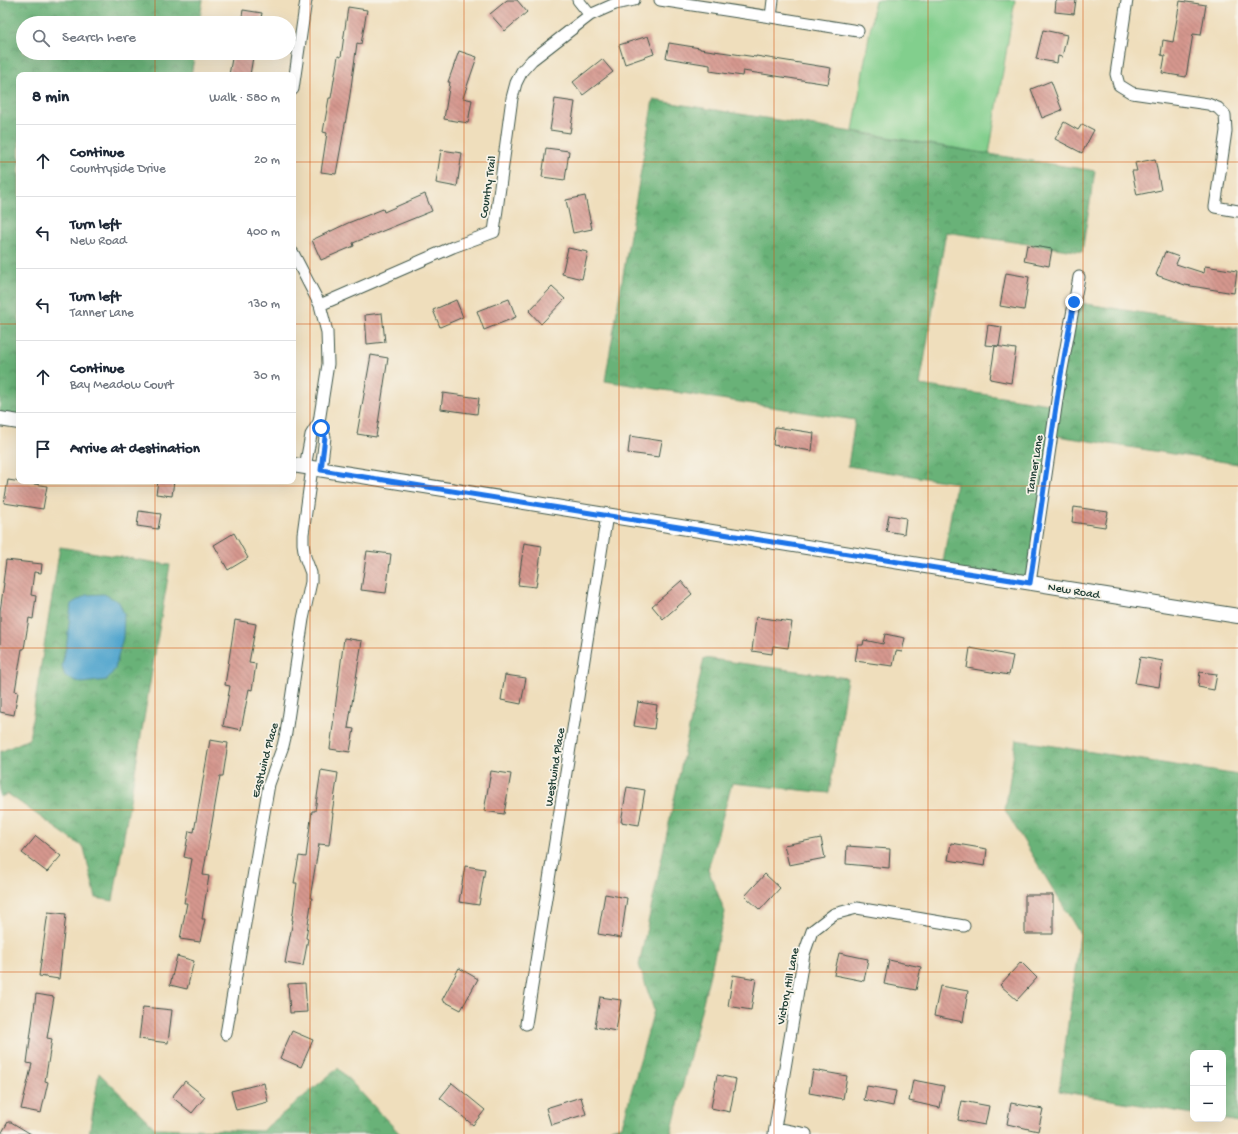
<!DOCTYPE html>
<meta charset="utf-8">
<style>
:root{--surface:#fff;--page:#f2f2f3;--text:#1f2937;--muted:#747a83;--line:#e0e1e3}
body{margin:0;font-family:"Gochi Hand",sans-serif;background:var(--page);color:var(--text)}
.controls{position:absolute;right:12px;bottom:12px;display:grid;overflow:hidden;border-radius:8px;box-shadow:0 4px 16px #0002}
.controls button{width:36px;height:36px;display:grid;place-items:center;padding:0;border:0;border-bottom:1px solid var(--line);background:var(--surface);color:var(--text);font:20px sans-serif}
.stop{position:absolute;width:12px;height:12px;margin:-9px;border:3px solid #1a73e8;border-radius:50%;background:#fff}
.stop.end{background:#1a73e8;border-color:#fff;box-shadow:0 1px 4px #0008}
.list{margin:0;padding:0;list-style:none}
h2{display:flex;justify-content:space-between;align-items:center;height:52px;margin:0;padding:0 16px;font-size:17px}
h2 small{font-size:13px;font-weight:400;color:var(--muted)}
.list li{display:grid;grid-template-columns:26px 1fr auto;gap:12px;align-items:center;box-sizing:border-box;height:72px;padding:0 16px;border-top:1px solid var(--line)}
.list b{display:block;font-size:15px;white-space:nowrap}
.list p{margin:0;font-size:13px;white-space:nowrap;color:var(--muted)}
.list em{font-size:13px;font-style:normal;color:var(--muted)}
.icon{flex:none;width:22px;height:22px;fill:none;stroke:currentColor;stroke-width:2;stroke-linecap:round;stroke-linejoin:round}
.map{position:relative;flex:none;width:1238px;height:1134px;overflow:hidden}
.search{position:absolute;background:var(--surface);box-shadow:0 4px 16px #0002;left:16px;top:16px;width:280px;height:44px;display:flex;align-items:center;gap:10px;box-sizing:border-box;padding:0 14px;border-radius:22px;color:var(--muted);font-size:15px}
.panel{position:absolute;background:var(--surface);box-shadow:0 4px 16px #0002;left:16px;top:72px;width:280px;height:412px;border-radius:8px}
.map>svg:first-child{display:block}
</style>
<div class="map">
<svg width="1238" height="1134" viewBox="0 0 1238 1134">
<defs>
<pattern id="forest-crowns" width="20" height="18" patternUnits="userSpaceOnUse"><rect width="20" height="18" fill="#69b278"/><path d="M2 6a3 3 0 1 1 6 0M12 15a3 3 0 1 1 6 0" fill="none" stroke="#569263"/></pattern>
<pattern id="building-back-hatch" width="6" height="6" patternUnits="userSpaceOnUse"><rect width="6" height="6" fill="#d5978e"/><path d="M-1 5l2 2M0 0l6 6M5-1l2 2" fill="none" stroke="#ac7c75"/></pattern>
</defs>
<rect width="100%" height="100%" fill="#f7f3e8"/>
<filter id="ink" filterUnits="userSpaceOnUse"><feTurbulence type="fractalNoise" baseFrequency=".025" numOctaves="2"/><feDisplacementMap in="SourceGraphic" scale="8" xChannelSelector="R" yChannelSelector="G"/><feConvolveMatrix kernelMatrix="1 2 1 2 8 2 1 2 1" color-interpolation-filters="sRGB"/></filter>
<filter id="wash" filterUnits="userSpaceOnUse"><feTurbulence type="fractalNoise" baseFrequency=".012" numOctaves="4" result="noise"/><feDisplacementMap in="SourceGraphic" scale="16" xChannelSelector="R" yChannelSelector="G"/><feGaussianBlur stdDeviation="0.9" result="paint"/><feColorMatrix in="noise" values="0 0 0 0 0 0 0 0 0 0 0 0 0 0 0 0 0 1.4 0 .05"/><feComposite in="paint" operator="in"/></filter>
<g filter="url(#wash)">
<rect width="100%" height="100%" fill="#efdebc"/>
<!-- green -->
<path fill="#82cf8d" stroke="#508660" d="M875,0H1015L989,154L853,131Z"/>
<!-- forest -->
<path fill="url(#forest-crowns)" stroke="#447856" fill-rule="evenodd" d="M0,0H203L199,23H23V53H195L191,75H19V422L0,419Z
M653,100L1095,171L1082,252L946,232L920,385L1056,405L1074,302L1238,328V464L1051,435L1030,583L942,569L956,483L848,466L855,420L605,381Z
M60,547L170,565L113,901L96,898L84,848L8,794L0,797V752L29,739ZM123,637L115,668L107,680L62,666L67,642Z
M704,658L847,678L829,793L732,783L708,869L725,912L671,1134H591L622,1126L654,1010L639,965Z
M1016,740L1238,775V1122L1223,1119V1053H1193V1114L1059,1091L1080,934L1005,810Z
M338,1068L400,1134H89L99,1073L155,1128L262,1131Z"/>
<!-- water -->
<path fill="#52a6ce" stroke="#387281" d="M104,594L119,602L124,614L123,637L115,669L107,680L82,683L65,677L62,666L67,642L71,604L86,595Z"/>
<g id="blocks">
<!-- building -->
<path fill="url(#building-back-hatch)" d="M507,0H517L527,12L505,31L490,14Z
M1056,0H1076L1074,14L1055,12Z
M1180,1L1206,5L1201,35L1193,34L1186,77L1162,73L1165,56L1161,55L1163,40L1173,42Z
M348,7L367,10L361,44L357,43L349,102L336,174L321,172L327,133L323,132L329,98H331L338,56L341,57Z
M243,10L262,13L260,23H241Z
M1043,30L1067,35L1062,57L1058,56L1057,63L1036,59Z
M648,36L654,54L625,64L619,45Z
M669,43L700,48V49L756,57V56L831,68L828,84L743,71L742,76L710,71V65L666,58Z
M459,51L477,57L463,98L472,100L468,123L444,119L450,82H448Z
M233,53L253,57L250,75H229Z
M602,59L613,72L583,95L573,82Z
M1051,81L1062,110L1042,118L1031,89Z
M555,99L575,102L570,133L550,130Z
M1064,122L1078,130L1082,124L1094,130L1082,153L1055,139Z
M546,148L569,151L565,180L542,177Z
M441,150L462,153L457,187L436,183Z
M1155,159L1161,190L1137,195L1132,171H1137L1135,163Z
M425,194L432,211L353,243L354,246L321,260L312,240L348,223L383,209L384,212Z
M585,196L592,229L573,233L566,200Z
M1027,245L1052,249L1049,266L1024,261Z
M568,248L588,252L582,279L562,274Z
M1165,252L1179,257L1176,264L1204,273L1205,266L1237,271L1234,293L1185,285L1156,275Z
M1006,273L1029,277L1024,310L1000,306Z
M552,287L565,299L541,324L529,311Z
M509,299L516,317L484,330L477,311Z
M456,300L463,317L440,327L433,310Z
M382,313L385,342L367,344L365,315Z
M988,325L1002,327L999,346L985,345Z
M995,346L1016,349L1011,383L990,379Z
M371,355L388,358L376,437L357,434Z
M443,393L479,398L477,414L441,409Z
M775,427L814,433L812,451L773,445Z
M630,436L662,441L659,457L628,453Z
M8,480L47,486L43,509L4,503Z
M158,481H174L172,496L156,494Z
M1074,507L1108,512L1105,527L1072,522Z
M139,511L161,514L158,529L137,526Z
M889,515L906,518L904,534L886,531Z
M234,533L248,558L228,570L214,545Z
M524,543L542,546L536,587L518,585Z
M367,551L391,554L386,593L361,590Z
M6,560L42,564L41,573L34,572L31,595L36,596L33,619L29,618L24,649H22L15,691L18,692L14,715L0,712V611L4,583H3Z
M681,581L692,594L663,619L652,606Z
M756,617L792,622L788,648L773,646L772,654L752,651Z
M235,620L256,624L249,663L256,664L252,690L249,689L241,730L223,726L230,686L225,685Z
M885,634L905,638L902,652L896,651L893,666L855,661L858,645H863L864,640L883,644Z
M344,638L362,641L348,728L354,729L350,752L330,749Z
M970,648L1013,656L1009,675L967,668Z
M1140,657L1163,661L1159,687L1135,683Z
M1200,672L1217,674L1214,690L1198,687Z
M505,675L526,678L521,704L501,700Z
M638,702L657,705L654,729L634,726Z
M210,740L228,743L223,776H220L203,875L209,876L202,919H205L200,942L180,939L187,903H184L192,859L184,857L189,831L194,832Z
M321,770L338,773L332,813H333L329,845L319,844L310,898H312L306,938L308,939L303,966L285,963L293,920H292L297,883H294L299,856L306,857L312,811H315Z
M491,771L511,774L504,814L484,811Z
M627,787L645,790L639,825L621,822Z
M36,836L61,856L47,872L22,853Z
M821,838L825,858L789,865L784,845Z
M951,843L987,849L985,866L948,860Z
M847,846L890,849L889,868L846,864Z
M465,866L485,869L479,905L459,902Z
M765,874L780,888L760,910L745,896Z
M605,894L627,898L621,938L598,934Z
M1025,895H1053V934H1025Z
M48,912L66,914L59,979L39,976Z
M839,953L868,959L864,981L834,975Z
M177,956L194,961L187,989L170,985Z
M889,960L921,967L916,990L884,984Z
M1021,962L1037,978L1017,1000L1000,985Z
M459,968L478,979L461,1010L442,1000Z
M733,975L756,979L751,1010L728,1006Z
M305,983L307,1012L290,1013L288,984Z
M940,986L968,991L963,1022L934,1016Z
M36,994L54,997L47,1038L52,1039L45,1081L48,1082L41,1113L21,1109L32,1064L27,1063Z
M600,997L621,1000L616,1031L595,1027Z
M143,1007L172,1010L168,1043L139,1039Z
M292,1031L313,1040L301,1067L280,1058Z
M813,1070L847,1076L843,1099L809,1093Z
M717,1075L736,1079L730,1112L711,1108Z
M913,1080L944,1086L940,1108L909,1101Z
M185,1081L205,1097L192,1113L172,1097Z
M264,1083L268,1102L236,1110L231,1091Z
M452,1083L485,1110L473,1125L440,1098Z
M867,1086L896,1091L893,1106L864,1100Z
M581,1097L586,1114L551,1125L546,1108Z
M962,1101L989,1106L985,1125L958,1120Z
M1011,1103L1043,1109L1038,1131L1007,1124Z
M8,1122H11L31,1134H1Z"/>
</g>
</g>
<g filter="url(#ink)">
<use href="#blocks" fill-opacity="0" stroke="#3e5548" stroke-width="1"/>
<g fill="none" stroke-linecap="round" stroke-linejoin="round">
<defs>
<path id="minor" d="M578,0L590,15
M660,0L771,17L773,0
M1127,0L1116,74L1119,85L1132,93L1208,104L1218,108L1225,115L1226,131L1215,207L1238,211
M771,17L858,31
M293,89L306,0
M293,253L320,305L327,332L328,364L319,422L325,437L321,470
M320,305L453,247L494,232L512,98L516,83L522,71L532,60L590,15L615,4L634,0
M305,467L311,435L319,422
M1030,583L1060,380L1079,277
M526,1024L607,515
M226,1034L269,784L283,746L286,733L303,619L311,582V573L305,557L303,544V534L312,468
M775,1128L806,1134
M774,1134L804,954L812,931L834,914L857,908L964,926"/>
<path id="tertiary" d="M0,419L19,422
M293,465L1238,616"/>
</defs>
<!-- minor casing -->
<use href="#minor" stroke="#3e5548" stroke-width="13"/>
<!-- tertiary casing -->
<use href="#tertiary" stroke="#3e5548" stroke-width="16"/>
<!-- minor -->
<use href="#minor" stroke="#fff" stroke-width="11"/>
<!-- tertiary -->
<use href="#tertiary" stroke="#fff" stroke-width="14"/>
</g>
</g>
<g fill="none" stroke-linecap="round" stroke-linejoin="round" filter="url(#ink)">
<!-- route -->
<path stroke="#1a73e8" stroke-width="5" d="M321,428L325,437L321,470L1030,583L1060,380L1074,302"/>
</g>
<!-- grid -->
<path fill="none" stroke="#d45610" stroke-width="1" stroke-opacity="0.55" d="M155,0V23M310,0V1134M464,0V1134M619,0V1134M774,0V1134M928,0V1134M1083,0V1134M155,53V75M0,162H19M293,162H1238M0,324H19M293,324H1238M155,481V1134M0,486H1238M0,648H1238M0,810H1238M0,972H1238"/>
<g text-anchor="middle" stroke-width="3.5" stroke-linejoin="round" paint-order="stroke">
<!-- street labels -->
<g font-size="12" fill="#1f3d34" stroke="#f7f3e8">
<text transform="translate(487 187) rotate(-82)" y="4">Country Trail</text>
<text transform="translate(1034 464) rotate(-81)" y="4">Tanner Lane</text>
<text transform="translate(1074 590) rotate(9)" y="4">New Road</text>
<text transform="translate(264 760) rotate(-75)" y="4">Eastwind Place</text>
<text transform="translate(554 767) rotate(-81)" y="4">Westwind Place</text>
<text transform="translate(787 986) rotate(-79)" y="4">Victory Hill Lane</text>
</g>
</g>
</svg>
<div class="controls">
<button>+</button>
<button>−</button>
</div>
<div class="stop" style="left:321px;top:428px"></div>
<div class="stop end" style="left:1074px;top:302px"></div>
<div class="search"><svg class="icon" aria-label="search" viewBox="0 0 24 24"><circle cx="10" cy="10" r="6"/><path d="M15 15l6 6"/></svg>Search here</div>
<section class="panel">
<h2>8 min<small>Walk · 580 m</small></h2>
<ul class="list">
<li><svg class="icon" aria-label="ahead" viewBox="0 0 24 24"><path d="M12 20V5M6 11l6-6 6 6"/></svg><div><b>Continue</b><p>Countryside Drive</p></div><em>20 m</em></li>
<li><svg class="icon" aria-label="left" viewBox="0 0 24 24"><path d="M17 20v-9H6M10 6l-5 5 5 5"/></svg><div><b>Turn left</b><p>New Road</p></div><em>400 m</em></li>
<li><svg class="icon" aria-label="left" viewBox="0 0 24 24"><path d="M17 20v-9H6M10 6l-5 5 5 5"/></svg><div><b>Turn left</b><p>Tanner Lane</p></div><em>130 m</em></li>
<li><svg class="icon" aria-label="ahead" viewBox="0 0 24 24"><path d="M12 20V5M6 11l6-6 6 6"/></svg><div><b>Continue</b><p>Bay Meadow Court</p></div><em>30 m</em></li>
<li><svg class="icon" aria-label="arrive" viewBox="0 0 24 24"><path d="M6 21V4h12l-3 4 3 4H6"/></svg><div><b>Arrive at destination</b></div></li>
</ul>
</section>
</div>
